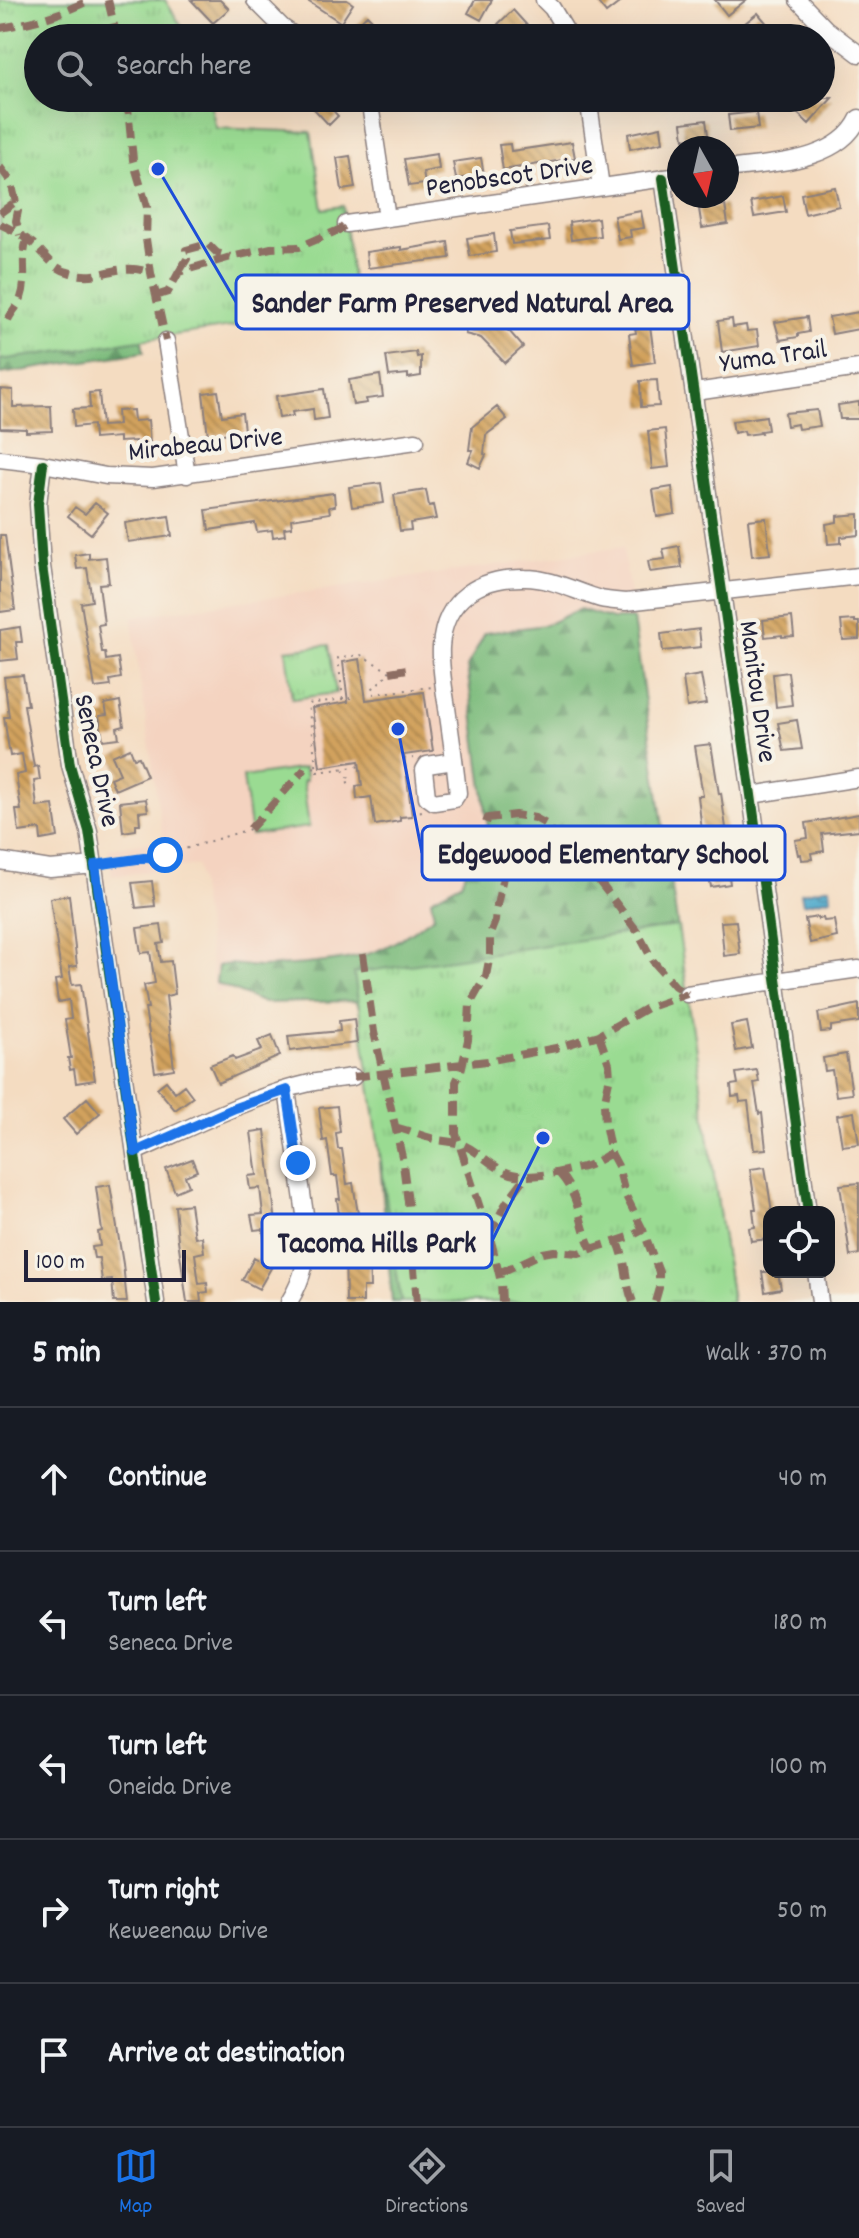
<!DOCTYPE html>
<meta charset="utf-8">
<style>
:root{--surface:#171b24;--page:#242831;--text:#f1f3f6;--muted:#9ea1a6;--line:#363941;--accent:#1a73e8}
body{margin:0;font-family:Dekko,sans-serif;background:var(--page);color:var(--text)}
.controls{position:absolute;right:24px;bottom:24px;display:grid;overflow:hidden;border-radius:16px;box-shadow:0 8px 32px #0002}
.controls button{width:72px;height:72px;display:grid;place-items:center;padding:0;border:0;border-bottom:2px solid var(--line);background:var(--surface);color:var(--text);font:40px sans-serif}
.compass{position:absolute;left:667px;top:136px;width:72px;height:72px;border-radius:50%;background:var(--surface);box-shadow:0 8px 32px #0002;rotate:172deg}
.scale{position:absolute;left:24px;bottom:20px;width:162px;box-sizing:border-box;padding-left:8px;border:4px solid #22223b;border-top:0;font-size:22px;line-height:28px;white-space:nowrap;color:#22223b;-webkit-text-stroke:6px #f7f3e8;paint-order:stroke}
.stop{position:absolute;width:24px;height:24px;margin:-18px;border:6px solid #1a73e8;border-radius:50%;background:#fff}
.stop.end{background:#1a73e8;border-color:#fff;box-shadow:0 2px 8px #0008}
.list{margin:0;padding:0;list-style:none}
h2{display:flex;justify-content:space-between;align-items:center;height:104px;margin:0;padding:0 32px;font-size:34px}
h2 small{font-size:26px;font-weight:400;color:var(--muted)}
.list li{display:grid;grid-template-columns:52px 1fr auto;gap:24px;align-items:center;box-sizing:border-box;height:144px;padding:0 32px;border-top:2px solid var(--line)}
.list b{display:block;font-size:30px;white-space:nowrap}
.list p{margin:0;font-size:26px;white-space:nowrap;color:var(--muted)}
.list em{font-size:26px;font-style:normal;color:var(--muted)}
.icon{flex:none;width:44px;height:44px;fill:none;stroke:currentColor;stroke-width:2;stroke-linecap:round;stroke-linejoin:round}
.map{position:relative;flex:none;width:859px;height:1302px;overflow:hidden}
.search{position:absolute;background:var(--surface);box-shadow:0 8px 32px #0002;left:24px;right:24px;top:24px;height:88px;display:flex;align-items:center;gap:20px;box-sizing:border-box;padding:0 28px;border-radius:44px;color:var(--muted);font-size:30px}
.sheet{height:824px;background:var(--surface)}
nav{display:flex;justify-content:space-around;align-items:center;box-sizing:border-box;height:112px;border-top:2px solid var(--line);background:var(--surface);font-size:22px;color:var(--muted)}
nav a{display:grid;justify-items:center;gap:4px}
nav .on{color:var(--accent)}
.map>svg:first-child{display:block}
</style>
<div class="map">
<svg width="859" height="1302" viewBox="0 0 859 1302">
<defs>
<pattern id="forest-firs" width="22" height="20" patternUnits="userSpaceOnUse" patternTransform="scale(2)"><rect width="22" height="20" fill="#7bbb7c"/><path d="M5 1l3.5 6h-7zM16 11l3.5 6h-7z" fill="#649867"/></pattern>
<pattern id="park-tufts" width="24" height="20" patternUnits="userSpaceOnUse" patternTransform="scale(2)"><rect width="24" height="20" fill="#9adb92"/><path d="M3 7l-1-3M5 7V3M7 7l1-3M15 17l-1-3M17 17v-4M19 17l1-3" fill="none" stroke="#84bc7f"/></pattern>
<pattern id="water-waves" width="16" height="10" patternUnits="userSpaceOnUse" patternTransform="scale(2)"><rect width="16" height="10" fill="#4ca8cb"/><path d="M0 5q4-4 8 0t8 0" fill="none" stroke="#3f88a6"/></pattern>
<pattern id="building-back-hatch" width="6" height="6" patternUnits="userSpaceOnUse" patternTransform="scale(2)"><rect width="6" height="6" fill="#d2a25d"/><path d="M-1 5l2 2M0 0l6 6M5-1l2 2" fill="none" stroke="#aa844e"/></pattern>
</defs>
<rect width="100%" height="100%" fill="#f7f3e8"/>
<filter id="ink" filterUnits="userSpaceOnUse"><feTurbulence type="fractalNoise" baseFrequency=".0125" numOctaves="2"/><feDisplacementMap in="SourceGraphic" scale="16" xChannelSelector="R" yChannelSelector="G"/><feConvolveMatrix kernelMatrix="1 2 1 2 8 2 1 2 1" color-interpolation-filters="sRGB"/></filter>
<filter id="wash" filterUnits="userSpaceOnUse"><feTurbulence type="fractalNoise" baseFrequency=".006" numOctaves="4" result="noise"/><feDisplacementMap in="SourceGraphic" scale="32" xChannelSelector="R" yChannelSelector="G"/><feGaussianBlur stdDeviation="1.8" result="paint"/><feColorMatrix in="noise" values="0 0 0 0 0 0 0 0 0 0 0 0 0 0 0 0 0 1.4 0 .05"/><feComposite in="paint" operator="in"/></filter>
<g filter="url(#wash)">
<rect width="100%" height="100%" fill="#f4dcc1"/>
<!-- built -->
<path fill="#f4d3c0" d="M623,547L678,926L215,993L197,865L112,876L108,848L163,840L131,617Z"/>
<!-- forest -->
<path fill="url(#forest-firs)" stroke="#4e6e5c" stroke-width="2" d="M135,304L144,352L0,374V327Z
M580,609L612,619H633L732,1302H392L368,1022L355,1001L264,1003L216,983L218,966C236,961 245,968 262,967C293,965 338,963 368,954C393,946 413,931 434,916L431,899L461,883L471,855L489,834L467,667L485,633L545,625Z"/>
<!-- park -->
<path fill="url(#park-tufts)" stroke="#5e7e66" stroke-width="2" d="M0,0H165L189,38H38V98H209L216,128L311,132L323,209L343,206L356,309L0,360Z
M329,645L336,693L292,699L286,650Z
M678,926L732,1302H401L354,973Z"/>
<!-- pitch -->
<path fill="#9adb92" stroke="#5e7e66" stroke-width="2" d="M305,768L306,780L303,781L309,827L251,835L243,777Z"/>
<!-- water -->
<path fill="url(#water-waves)" stroke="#376583" stroke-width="2" d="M830,887L831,898L803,904L801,893Z"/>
<g id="blocks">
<!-- building -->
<path fill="url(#building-back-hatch)" d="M191,0H220L229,9L213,23Z
M306,0H347L353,4L340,24V22Z
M475,0H492L481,20L468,13Z
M596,0H623L606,13Z
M715,0H746L727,15Z
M513,10L532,31L524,38H511L498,24Z
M758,13L779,38H756L744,24Z
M367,15L384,32L388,38H365L354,27Z
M304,98H322L338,116L329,125Z
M803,98H832L809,124L793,109Z
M756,112L758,128L730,131L728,115Z
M706,120L708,135L684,139L682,123Z
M661,127L663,142L630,149L628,134Z
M572,142L575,158L503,170L499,145L510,144L511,151Z
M437,154L439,169L423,172L425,184L409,186L404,159Z
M350,156L355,188L342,190L337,158Z
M481,158L484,175L456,179L453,162Z
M835,187L839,206L805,214L801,194Z
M783,196L786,212L754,217L751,202Z
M725,205L728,224L702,228L699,209Z
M641,211L644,228L630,230L631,237L618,239L614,216Z
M598,218L600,236L571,240L569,222Z
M548,226L550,240L512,244L510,231Z
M494,234L496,252L470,256L467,238Z
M448,242L450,258L368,268L366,252L401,247V250Z
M644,282L655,362L633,365L629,334L636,333L629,284Z
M471,312L487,316L510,332L523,347L505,363L481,338L465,334Z
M859,312V329L832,334L829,317Z
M807,317L809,332L798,334V337L780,340L775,322Z
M732,319L733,327L746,325L747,331L757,330L759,346L722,352L718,321Z
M416,352L417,357L421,356V376L408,378V374L389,376L386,356Z
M380,375L383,397L366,399L367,403L353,405L349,380Z
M657,380L659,406L641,407L640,381Z
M0,389L13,390V407L51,406L52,431L26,432V429L0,428Z
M324,389L328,418L314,420L313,409L292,412L293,416L279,418L276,396Z
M218,391L222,416L242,413L244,431L208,436L203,393Z
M99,392L102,426L118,425L117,411L133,410L134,421L148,420L150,443L135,444V441L119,442V437L94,439L93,425L74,427L73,409L90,408L89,393Z
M859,402V419H840L838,405Z
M497,407L507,419L486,435L484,454L486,455L480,468L468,462L473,450H469L472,427Z
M817,410L820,426L798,429L797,424L787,426L785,413Z
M766,416L768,430L760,431L761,433L745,435L744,431L734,433L732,421Z
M665,429L669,467L652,469L648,431Z
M381,483L384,503L352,507L349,487Z
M672,487L675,514L657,517L653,490Z
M426,490L429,506L433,505L436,519L410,523L411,530L400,531L394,495Z
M334,493L335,506L329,507L330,513L291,519L292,527L284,528L285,535L273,537L272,530L257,532L255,523L209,530L206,510Z
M95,503L108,513L91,534L68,516L75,507L85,514Z
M859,514V535L841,537V543L828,544L826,524L837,522V516Z
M169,516L172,536L128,542L125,523Z
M766,518L770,554L752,556L748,520Z
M0,535H5L15,610L0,612Z
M679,546L682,568L650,572L648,561L665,559L663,549Z
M89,553V559L106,557L109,583L99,584L104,624L98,625L102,652H105L106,660L118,658L121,678L110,680L111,686L95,688L81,603L92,601L87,568L77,569L75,555Z
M792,617L794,636L782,637V635L765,637L763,620Z
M855,620V622H859V639L843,640L841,621Z
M20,627L22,642H16L18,659L0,661V630Z
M699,629L701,647L663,651L661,634Z
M360,659L366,700L424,692L433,751L404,755L412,816L400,817V821L375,825L371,797L357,799L356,786L362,785L359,761L320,767L312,708L348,702L343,662Z
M788,672L792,705L776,707L773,674Z
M23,675L28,705H24L34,767L38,766L40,780L34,781L37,807L53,805L58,837L41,840L40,829L19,832L16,810H21L16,775L25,773L22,754L10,756L4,717H9L4,677Z
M701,675L706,704L687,707L683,678Z
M120,701L124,726L117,728L119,738L103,740L99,716L107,715L105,704Z
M797,720L802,749L784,751L778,723Z
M711,744L719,794L721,793L726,828L702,831L698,796H703L695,746Z
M130,748L134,758L139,757L147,776L115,790L110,778L120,774L112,756Z
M146,799L148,811L139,812L140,824H136V830L123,832L120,802Z
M859,814V830L822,834L824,851L811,853L812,859L802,860L801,854L798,855L795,840L808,838L806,823Z
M726,854L730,884L711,887L706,857Z
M152,881L155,906L136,908L132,883Z
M69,895L77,966L69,967L72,985L81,984L95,1080L76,1083L74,1069L70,1070L68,1058H71L65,1020L71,1019L69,1000L58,1002L55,980L62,979L50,898Z
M818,917V919L823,918L824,921L834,920L837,937L810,943L805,919Z
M736,921L740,954L724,956L721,922Z
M161,925L164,943L158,944L161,962L171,961L175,994L166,996L174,1069L155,1072L145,1008H148L144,985L155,983L150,952L141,953L137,928Z
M859,1004V1022L831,1026V1031L821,1032L818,1013Z
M354,1019L357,1043L290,1051L288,1036L340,1031L339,1021Z
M747,1022L752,1048L736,1051L731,1025Z
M272,1035L280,1056L218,1083L210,1065L233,1056L235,1060L262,1050L258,1041Z
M846,1054L852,1094L836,1096L832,1070L825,1071L823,1058Z
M757,1070L759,1082L754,1083L759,1114L762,1113L766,1149L754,1150L748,1101L740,1102L739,1096L732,1097L731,1085L738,1084L736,1073Z
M166,1081L175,1092L184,1085L193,1097L175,1110L157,1088Z
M87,1098L100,1113L76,1134L63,1119Z
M337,1106L340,1132L336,1133L338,1149H342L347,1184L353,1183L361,1232L353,1233L357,1257H369L370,1287H363V1302H346L345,1247H343L337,1199H340L337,1176H332L327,1140L323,1141L319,1108Z
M854,1112L859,1144L842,1146L837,1115Z
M265,1130L278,1241L265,1243L263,1229L254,1230L251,1215L263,1214L260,1188L250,1189L248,1176L257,1175L251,1132Z
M192,1159L197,1171L185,1176L189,1186L175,1192L166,1169Z
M765,1167L772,1212H769V1239L751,1241L749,1228L755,1227L753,1209H756L750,1169Z
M859,1183V1254L850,1256L840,1185Z
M110,1185L123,1264L127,1302H114L112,1280L102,1281L99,1258H94L92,1247L100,1246L98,1232L102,1231L96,1187Z
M190,1204L195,1238L202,1237L204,1252L195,1254L199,1284L207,1283L208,1292L200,1293L201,1302H187L178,1240L175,1206Z
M254,1258L271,1268L259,1289L242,1280Z
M762,1272H778L781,1289L765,1292Z"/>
</g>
</g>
<g filter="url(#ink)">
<use href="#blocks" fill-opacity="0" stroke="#8b7f7e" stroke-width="2"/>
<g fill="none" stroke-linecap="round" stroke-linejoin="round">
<defs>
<path id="minor" d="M255,0L282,27L298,38
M544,0L552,8L570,38
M798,0L826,29L859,54
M367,98L371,111L387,218
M588,98L601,187
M727,169C770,163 838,163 859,118
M663,178L751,795L808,1212
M346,224L679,176
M166,341L187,475
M695,392L859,368
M0,459L43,464L106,476L153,478L416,441
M43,464L38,504L42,566L70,765L89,831L156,1302
M454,761L427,765L424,770L427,797L434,802L454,799L458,793C455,764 451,736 447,708C444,688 440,667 441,647C444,598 480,577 525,578C552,578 576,592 601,599C609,601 618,601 626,602L859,576
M751,795L859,778
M0,861L50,869L95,865
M687,994L859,969
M287,1090L307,1228C308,1256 304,1278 289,1302
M135,1152C192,1127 249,1097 310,1083C324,1080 339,1079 353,1077
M816,1272L820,1302"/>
</defs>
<!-- minor casing -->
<use href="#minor" stroke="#8b7f7e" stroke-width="19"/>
<!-- path -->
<path stroke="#8b7f7e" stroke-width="2" stroke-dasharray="2 6" stroke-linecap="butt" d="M351,698L308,704L317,772L362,766
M343,699L338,658L361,655L390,672L372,689L373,694L432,687
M431,740L439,739
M404,759L414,758
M305,769L316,767
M343,770L351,781L344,784
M412,813L422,811
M108,863L165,855L250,829"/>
<!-- minor -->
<use href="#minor" stroke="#fff" stroke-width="16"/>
<!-- quiet -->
<path stroke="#8d6e63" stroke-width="8" stroke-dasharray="16 8" stroke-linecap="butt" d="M108,0L117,38
M0,28C31,23 61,15 89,0
M127,98L133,160L147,207L146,239L151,273L166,341
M0,167L11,182L18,211L16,221L20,235
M0,213L15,202
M0,224C13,230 27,238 37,247C49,259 54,269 71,273C103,282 118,260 151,273
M179,272L187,259L186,250L208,244L217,253L231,257
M156,296L168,292L179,272L231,257L271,248L299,247L341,229L346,224
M8,320C11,313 18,306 21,298C28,279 20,258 27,240
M390,672L407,669
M250,829L305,769
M363,954L374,1032L402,1157L408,1202L417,1302
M599,1035L609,1064L610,1076L604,1104L605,1124L611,1153L618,1166L625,1194L643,1230L659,1272V1288L655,1302
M353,1077L487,1061L556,1048L599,1035L647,1008L687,994
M395,1127C409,1131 423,1136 437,1140C445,1141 453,1142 461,1144C477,1150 489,1164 504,1171C524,1182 561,1172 583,1167C592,1165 602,1158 611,1153
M559,1173C581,1198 578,1221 591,1248
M488,1235C496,1225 499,1216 505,1205C511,1195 519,1187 525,1177
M617,1240C628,1263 624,1281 633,1302
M499,1273L543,1253L554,1251L579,1253L629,1237L643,1230
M502,1302L501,1282L492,1245L456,1134V1082L461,1071L468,1040L470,1004L486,976L490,955V934L495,921L496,910L503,877L510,861L507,849L488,829L486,823L488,818L515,815L535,818L546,824L567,856L592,872L637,931L653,961L675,986L687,994"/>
<defs>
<path id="cycleway" d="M663,178L751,795L808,1212
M43,464L38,504L42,566L70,765L89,831L156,1302"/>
</defs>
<!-- cycleway casing -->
<use href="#cycleway" stroke="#f7f3e8" stroke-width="15"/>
<!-- cycleway -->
<use href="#cycleway" stroke="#1b5e20" stroke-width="10"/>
</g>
</g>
<g fill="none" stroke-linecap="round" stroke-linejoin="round" filter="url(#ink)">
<!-- route -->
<path stroke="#1a73e8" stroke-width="10" d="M165,855L95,865L135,1152L235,1108L287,1090L298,1163"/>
</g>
<g text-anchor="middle" stroke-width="8" stroke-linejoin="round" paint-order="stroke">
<!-- street labels -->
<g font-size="28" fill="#22223b" stroke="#f7f3e8">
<text transform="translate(509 174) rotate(-8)" y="10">Penobscot Drive</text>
<text transform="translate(773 354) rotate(-8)" y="10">Yuma Trail</text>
<text transform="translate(205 442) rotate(-6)" y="10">Mirabeau Drive</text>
<text transform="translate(760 691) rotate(82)" y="10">Manitou Drive</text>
<text transform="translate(99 760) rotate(78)" y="10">Seneca Drive</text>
</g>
</g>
<!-- callouts -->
<path fill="none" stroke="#1d4ed8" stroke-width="3" d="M158 169L236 302M398 729L422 853M543 1138L492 1241"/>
<g fill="#1d4ed8" stroke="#f7f3e8" stroke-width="3">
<circle cx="158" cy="169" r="8"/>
<circle cx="398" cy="729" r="8"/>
<circle cx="543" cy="1138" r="8"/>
</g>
<g fill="#f7f3e8" stroke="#1d4ed8" stroke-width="3">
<rect x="236" y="275" width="453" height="54" rx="8"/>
<rect x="422" y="826" width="363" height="54" rx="8"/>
<rect x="262" y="1214" width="230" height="54" rx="8"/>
</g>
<g font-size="30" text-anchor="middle" font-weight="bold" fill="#22223b">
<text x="462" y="312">Sander Farm Preserved Natural Area</text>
<text x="603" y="863">Edgewood Elementary School</text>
<text x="377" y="1252">Tacoma Hills Park</text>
</g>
</svg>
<div class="controls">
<button><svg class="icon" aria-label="locate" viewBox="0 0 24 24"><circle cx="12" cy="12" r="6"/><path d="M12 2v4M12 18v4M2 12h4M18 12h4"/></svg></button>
</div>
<svg class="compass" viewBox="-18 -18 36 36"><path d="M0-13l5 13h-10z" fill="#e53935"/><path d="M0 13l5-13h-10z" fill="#9ea1a6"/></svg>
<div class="scale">100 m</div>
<div class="stop" style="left:165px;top:855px"></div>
<div class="stop end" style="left:298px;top:1163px"></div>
<div class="search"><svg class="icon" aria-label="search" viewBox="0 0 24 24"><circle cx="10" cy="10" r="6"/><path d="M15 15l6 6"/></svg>Search here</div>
</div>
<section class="sheet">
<h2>5 min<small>Walk · 370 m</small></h2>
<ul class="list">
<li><svg class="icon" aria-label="ahead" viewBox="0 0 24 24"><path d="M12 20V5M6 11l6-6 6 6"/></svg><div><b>Continue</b></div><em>40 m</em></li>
<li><svg class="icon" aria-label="left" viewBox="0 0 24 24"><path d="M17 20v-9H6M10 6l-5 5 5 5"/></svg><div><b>Turn left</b><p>Seneca Drive</p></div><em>180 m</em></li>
<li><svg class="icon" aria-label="left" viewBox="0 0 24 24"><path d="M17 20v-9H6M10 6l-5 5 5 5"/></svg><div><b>Turn left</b><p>Oneida Drive</p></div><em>100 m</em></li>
<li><svg class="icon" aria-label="right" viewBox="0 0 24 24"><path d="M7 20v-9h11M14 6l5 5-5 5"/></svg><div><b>Turn right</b><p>Keweenaw Drive</p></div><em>50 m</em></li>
<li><svg class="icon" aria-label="arrive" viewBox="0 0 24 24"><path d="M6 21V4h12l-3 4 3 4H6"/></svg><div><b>Arrive at destination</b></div></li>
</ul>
</section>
<nav>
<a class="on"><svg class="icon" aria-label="map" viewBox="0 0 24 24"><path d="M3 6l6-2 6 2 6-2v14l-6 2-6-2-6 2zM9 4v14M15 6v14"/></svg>Map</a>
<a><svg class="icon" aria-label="directions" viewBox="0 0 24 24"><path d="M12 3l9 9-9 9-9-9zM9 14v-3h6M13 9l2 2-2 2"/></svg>Directions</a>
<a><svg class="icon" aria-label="saved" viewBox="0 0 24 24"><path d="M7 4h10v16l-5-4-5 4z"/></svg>Saved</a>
</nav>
